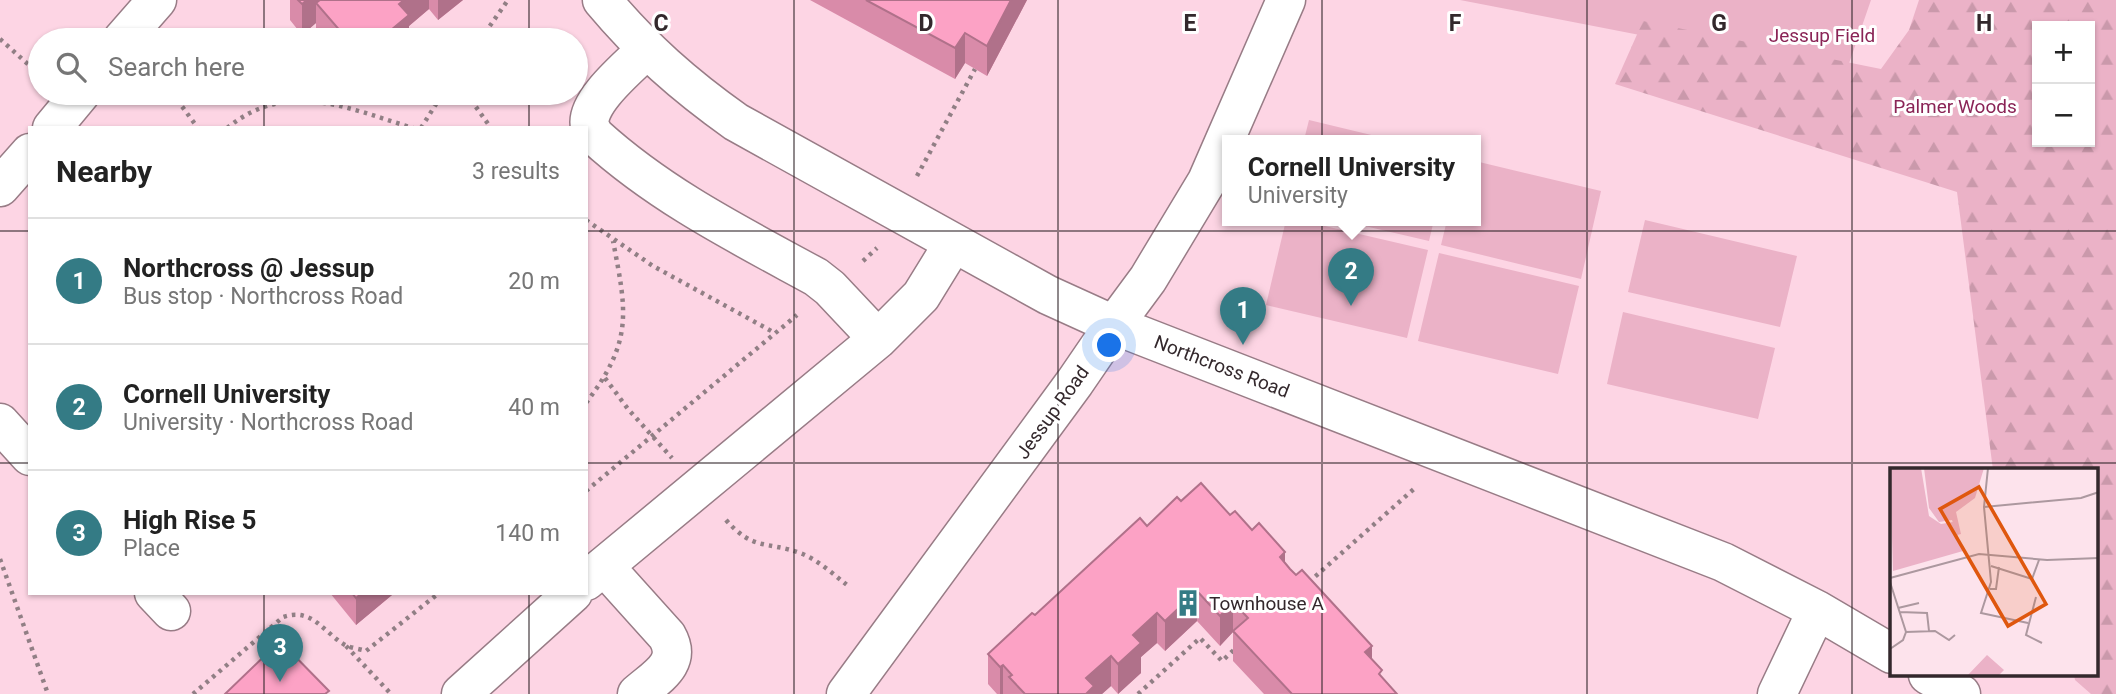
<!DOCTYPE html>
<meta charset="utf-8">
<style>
:root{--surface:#fff;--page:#f6f6f6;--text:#222;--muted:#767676;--line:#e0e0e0;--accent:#347b85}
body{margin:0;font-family:Roboto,sans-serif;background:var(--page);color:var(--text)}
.controls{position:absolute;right:21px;top:21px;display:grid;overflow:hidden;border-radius:0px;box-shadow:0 2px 5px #0004}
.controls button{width:63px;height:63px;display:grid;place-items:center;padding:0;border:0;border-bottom:2px solid var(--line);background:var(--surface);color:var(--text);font:35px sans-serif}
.you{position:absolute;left:1110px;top:346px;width:24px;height:24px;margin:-18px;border:5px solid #fff;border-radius:50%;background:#1a73e8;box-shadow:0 0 0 10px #1a73e833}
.badge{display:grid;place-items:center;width:46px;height:46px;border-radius:50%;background:var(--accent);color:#fff;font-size:23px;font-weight:700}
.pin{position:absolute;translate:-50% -58px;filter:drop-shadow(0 2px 4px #0008)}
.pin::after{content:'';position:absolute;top:37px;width:24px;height:21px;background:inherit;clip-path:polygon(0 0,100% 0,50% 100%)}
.popup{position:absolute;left:1222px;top:135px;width:259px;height:91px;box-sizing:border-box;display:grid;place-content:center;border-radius:0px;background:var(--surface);filter:drop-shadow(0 2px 5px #0005);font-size:23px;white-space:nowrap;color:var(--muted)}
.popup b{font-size:26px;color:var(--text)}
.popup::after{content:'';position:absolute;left:50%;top:100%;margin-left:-14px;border:14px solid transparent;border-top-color:var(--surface)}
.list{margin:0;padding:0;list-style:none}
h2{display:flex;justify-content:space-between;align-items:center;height:91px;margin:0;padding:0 28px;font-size:30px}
h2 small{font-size:23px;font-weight:400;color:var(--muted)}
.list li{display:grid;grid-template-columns:46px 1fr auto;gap:21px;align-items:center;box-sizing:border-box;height:126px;padding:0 28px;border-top:2px solid var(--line)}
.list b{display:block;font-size:26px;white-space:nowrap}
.list p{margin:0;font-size:23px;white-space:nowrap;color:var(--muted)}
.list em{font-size:23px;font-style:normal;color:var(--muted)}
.icon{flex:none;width:38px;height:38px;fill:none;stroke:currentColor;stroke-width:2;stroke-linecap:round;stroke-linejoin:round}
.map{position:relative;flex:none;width:2116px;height:694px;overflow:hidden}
.search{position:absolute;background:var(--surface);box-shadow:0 2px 5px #0004;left:28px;top:28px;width:560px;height:77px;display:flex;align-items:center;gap:18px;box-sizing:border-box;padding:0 24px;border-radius:38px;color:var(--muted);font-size:26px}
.panel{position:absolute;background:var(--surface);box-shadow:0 2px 5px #0004;left:28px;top:126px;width:560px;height:469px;border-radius:0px}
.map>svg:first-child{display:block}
</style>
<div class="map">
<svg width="2116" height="694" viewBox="0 0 2116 694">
<defs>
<pattern id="forest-firs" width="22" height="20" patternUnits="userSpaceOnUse" patternTransform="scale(1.75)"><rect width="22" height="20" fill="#ebb2c7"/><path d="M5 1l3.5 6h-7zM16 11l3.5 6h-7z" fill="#ca99ab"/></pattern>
</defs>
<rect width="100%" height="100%" fill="#fde3ec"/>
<!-- built -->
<path fill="#fdd5e4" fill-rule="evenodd" d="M0,0H2116V694H0ZM2037,26H2090V142H2037ZM40,40H576V93H40ZM30,128H586V593H30ZM1227,140H1475V220H1227ZM1892,470H2097V675H1892Z"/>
<!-- green -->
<path fill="#ebb2c7" d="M1460,0H1871L1845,75Z
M1309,120L1392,140H1304Z
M1475,161L1601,191L1581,279L1441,245L1447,220H1475Z
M1286,220H1299L1428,250L1407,338L1266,305Z
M1339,220H1434L1429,241Z
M1645,220L1797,256L1780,327L1628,292Z
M1439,253L1579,286L1558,374L1418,341Z
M1623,312L1775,348L1758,419L1607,384Z"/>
<!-- forest -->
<path fill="url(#forest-firs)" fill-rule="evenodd" d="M1919,0H2116V694H2091L2075,680L2074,675H2097V470H1993L1957,192L1615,84L1643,21L1881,69L1909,30ZM2037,26H2090V142H2037Z"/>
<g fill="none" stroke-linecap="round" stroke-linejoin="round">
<defs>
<path id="minor" d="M602,0C643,49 684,85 736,122L1048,295L1114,325L1723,562L1817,610L1892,654
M122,40L157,0
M646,50C631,65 584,103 590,126C591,130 593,133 595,136C661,196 739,235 816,277L830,288L878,339
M52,128L81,93
M0,187L30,153
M0,423L30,456
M604,566L667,636C683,664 656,677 637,694
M586,581L878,339L921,296L953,244
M154,593L171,611
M1928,675L1961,694
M461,694L573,593
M846,694L1075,382L1114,325L1148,279L1207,181L1286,0
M1777,694L1817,610"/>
</defs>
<!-- minor casing -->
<use href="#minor" stroke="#987c86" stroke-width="41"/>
<!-- path -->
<path stroke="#917f85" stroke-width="4.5" stroke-dasharray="3.5 5" stroke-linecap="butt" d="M0,39L40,75
M480,40L508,0
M172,93L198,128
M466,93L491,128
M227,128C287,79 347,108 413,128
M421,128L443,93
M917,176L975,69
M586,220L653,266L775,333
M863,261L877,248
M605,378L628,409L672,458
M586,403C633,341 627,313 613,241
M586,491L797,315
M726,520C753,551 767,541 800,553C817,559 833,574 847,585
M0,559L48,694
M1309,582L1415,488
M346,646L391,694
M193,694L283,617C312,607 323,632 345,645C351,648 360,649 366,651L439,593
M1138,694L1200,638L1222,661L1237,647"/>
<!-- minor -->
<use href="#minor" stroke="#fff" stroke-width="38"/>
</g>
<!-- wall -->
<path fill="#d98ba9" d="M290,0H463L438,20L429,9L409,26V40H322L316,33V23L302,35L290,20Z
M810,0H1027L987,76L965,63L955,79Z
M1181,501L1252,530L1285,564L1372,660L1382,678L1397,694H1264L1233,661V632L1220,646L1197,621L1165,651L1157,643L1141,657V673L1118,694L1111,686L1102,694H997L988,684V654L1147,526Z
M330,593H392V595L356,625Z"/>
<!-- shaded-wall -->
<path fill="#b0718a" d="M307,0H321L316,3V23L302,35V4Z
M404,0H429V9L409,26V40H379L399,4Z
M438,0H463L438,20Z
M1011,0H1027L987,76V46Z
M965,33V63L955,79V48Z
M1285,552V583L1280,557Z
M1197,591V621L1165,651V621Z
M362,593H392V595L356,625V598Z
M1233,602V632L1220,646V616Z
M1157,613V643L1141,657V673L1118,694V664L1133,635Z
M1372,646V676L1365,652Z
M1111,656V686L1102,694H1086V678Z
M1003,665V694H1000V667Z"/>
<!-- building -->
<path fill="#fca2c5" stroke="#b0718a" stroke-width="2" d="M298,0H307L302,4Z
M320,0H404L399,4L409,15L379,40H348L316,3Z
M866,0H1011L987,46L965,33L955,48Z
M1201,483L1230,515L1235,511L1252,530L1259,523L1285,552L1280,557L1290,569L1296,575L1302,570L1372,646L1365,652L1382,670L1379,674L1397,694H1292L1233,631L1248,618L1233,602L1220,616L1197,591L1165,621L1157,613L1133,635L1141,643L1118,664L1111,656L1086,678L1094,686L1086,694H1025L1009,677L1012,675L1003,665L1000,667L988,654L1032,613L1035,615L1140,518L1147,526L1177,497L1181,501Z
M352,593H362L356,598Z
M280,641L329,691L325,694H225Z"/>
<!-- grid -->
<path fill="none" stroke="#33282c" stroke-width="2" stroke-opacity="0.55" d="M264,0V40M529,0V40M794,0V694M1058,0V694M1322,0V694M1587,0V694M1852,0V694M264,93V128M529,93V128M0,231H30M586,231H2116M0,463H30M586,463H2116M264,593V694M529,593V694"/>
<!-- icons -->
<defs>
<symbol id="building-bare" viewBox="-9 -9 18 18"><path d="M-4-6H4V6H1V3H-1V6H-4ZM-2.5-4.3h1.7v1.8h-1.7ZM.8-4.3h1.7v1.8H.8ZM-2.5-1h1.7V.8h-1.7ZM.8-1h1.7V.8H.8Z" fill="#347b85" stroke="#fff" stroke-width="2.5" paint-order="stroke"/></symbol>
</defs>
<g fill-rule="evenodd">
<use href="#building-bare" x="1169" y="584" width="38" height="38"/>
</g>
<g text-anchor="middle" stroke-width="6" stroke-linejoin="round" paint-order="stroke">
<!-- park labels -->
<g font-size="19" fill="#8a2456" stroke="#fff">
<text x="1822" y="42">Jessup Field</text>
<text x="1955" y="113">Palmer Woods</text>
</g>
<!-- street labels -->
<g font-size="19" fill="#33282c" stroke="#fff">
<text transform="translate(1222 366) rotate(21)" y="7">Northcross Road</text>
<text transform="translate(1052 412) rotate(-54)" y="7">Jessup Road</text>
</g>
<!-- poi labels -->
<g font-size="19" fill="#33282c" stroke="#fff" text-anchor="start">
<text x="1209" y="610">Townhouse A</text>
</g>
</g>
<!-- overview -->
<g transform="translate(1890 468)">
<rect width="208" height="208" fill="#fde3ec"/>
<path d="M0,0H31L39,48L51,56L63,54L73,83L3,103ZM97,187L114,202L108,208H77Z" fill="#ebb2c7"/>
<path d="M34,0H94L85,30L66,44L71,66L67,67L62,52L49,54L39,40Z" fill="#ebb2c7"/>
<path fill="none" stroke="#ac989f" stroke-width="2" d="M98,0L94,39L101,114L91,145L138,155M94,39L191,30L209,24M101,98L142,111L149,92M0,110L89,86L157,92L209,90M0,114L16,164L13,172L0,181M100,121H106L109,99M146,129L136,167L152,175M8,140L29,135M10,144L37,145L39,163M16,164L45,163L59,172L65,167"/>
<path fill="#df570e" fill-opacity="0.15" stroke="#df570e" stroke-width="3.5" d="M89,19L156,136L118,158L50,41Z"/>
<rect width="208" height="208" fill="none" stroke="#33282c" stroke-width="3.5"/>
</g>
<g font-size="23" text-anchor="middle" font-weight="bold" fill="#33282c" stroke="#fff" stroke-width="6" stroke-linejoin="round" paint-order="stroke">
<text x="661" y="31">C</text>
<text x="926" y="31">D</text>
<text x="1190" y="31">E</text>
<text x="1455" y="31">F</text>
<text x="1719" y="31">G</text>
<text x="1984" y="31">H</text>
</g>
</svg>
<div class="controls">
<button>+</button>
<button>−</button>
</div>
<div class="you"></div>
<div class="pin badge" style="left:1243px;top:345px">1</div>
<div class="pin badge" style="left:1351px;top:306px">2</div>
<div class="popup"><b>Cornell University</b>University</div>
<div class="pin badge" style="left:280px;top:682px">3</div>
<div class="search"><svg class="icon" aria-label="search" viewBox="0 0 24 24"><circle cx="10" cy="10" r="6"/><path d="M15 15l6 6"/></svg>Search here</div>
<section class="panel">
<h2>Nearby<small>3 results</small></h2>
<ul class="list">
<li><span class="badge">1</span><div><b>Northcross @ Jessup</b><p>Bus stop · Northcross Road</p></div><em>20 m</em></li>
<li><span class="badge">2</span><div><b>Cornell University</b><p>University · Northcross Road</p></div><em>40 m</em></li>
<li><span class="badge">3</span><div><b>High Rise 5</b><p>Place</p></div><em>140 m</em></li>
</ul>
</section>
</div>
